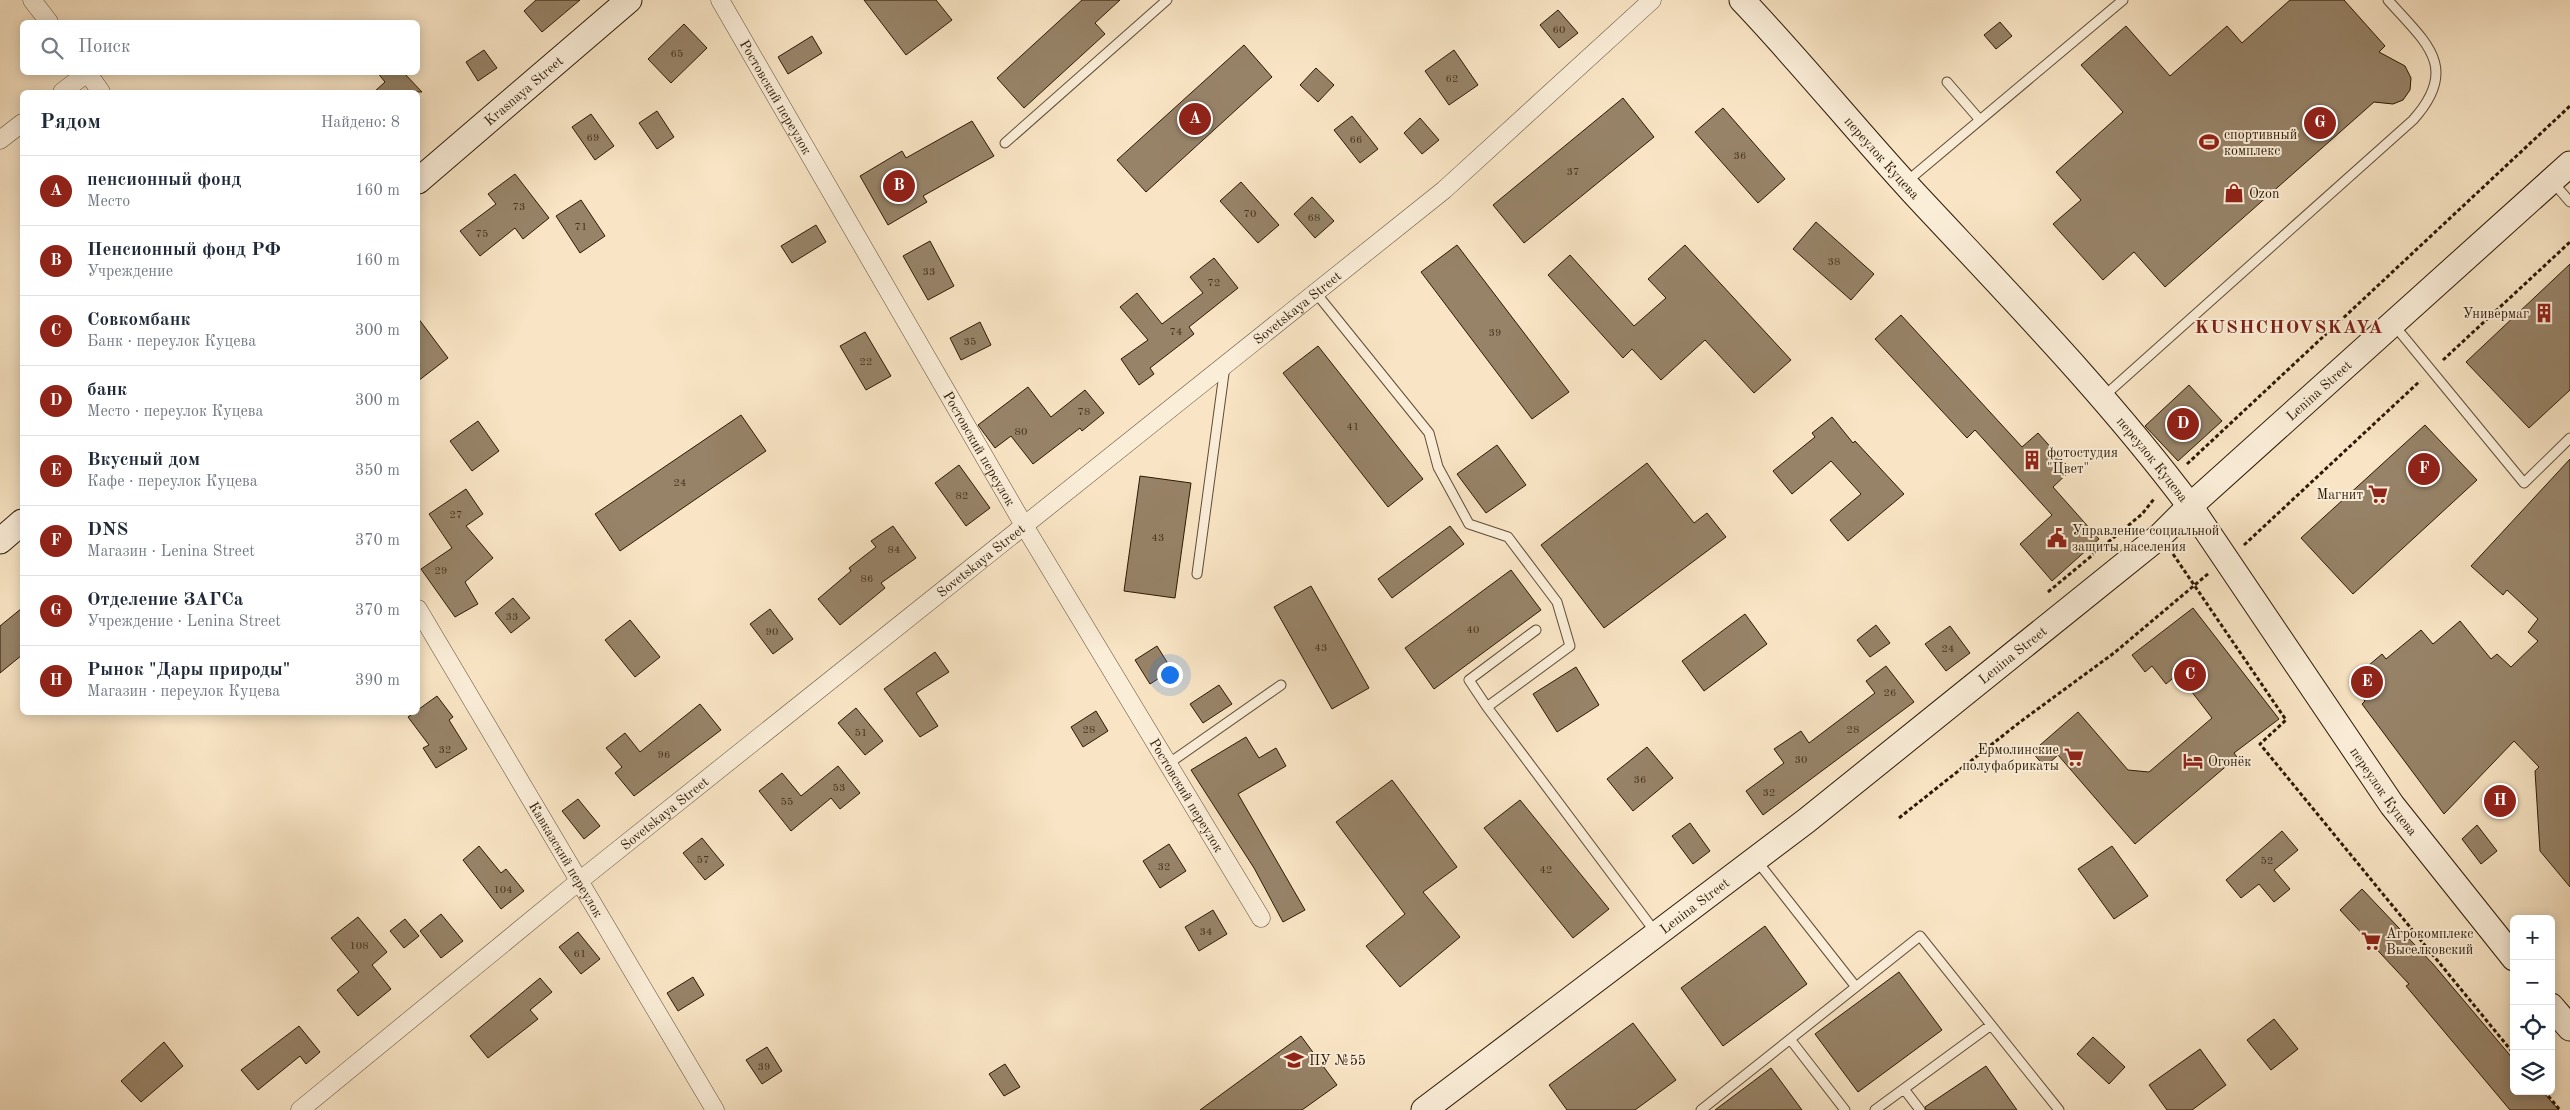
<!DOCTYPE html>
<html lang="ru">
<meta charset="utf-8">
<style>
:root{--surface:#fff;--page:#f2f2f3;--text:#1f2937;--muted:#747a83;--line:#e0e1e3;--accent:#8f2418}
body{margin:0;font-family:"Old Standard TT",serif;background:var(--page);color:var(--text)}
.controls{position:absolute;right:15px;bottom:15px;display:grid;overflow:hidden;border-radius:8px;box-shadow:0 2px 12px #0003}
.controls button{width:45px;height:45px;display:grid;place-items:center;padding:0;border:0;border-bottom:1px solid var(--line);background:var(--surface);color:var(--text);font:25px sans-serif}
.you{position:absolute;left:1169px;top:674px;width:18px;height:18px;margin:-12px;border:4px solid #fff;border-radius:50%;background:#1a73e8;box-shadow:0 0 0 8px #1a73e833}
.badge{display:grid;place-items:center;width:32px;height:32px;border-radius:50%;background:var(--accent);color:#fff;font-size:16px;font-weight:700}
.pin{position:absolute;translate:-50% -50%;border:2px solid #fff;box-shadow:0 1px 5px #0006}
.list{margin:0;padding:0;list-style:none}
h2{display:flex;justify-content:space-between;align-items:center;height:65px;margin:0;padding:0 20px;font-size:21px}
h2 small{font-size:16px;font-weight:400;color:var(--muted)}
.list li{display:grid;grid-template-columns:32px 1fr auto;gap:15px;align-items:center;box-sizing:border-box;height:70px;padding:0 20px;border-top:1px solid var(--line)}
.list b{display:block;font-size:19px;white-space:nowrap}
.list p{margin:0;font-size:16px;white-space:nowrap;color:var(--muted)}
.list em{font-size:16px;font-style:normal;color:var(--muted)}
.icon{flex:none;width:28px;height:28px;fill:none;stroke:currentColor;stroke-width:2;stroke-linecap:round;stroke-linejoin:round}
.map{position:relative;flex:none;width:2570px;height:1110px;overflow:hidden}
.search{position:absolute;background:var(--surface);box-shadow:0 2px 12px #0003;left:20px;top:20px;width:400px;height:55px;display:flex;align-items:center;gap:12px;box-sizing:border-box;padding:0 18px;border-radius:8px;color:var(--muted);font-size:19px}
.panel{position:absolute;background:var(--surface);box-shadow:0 2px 12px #0003;left:20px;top:90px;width:400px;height:625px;border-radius:8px}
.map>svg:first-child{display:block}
</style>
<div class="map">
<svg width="2570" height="1110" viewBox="0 0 2570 1110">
<rect width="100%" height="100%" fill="#f9e5c5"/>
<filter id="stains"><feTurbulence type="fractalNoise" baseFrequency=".004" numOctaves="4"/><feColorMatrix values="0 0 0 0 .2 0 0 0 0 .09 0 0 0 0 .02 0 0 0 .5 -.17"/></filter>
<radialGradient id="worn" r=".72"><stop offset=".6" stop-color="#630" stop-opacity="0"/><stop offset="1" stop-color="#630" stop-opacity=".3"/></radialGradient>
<!-- building -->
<path fill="#978368" stroke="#2c1904" d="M536,0H580L542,32L524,11Z
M864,0H936L952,20L906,55Z
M1082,0H1120L1095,23L1105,34L1024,108L997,78Z
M2290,0H2344L2385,46L2379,52L2405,66L2411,78L2410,90L2403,100L2393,104L2374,102L2165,287L2134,252L2103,280L2053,224L2081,200L2056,172L2123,112L2081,65L2126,26L2170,76L2227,26L2242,43Z
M1558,10L1578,33L1559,48L1540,25Z
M2000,22L2012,36L1996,49L1984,35Z
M684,24L707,48L671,83L648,59Z
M812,36L822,53L788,74L778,57Z
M1244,45L1272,77L1146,192L1117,160Z
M484,50L497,68L478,81L466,62Z
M1454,50L1478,85L1449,105L1425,71Z
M1316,68L1334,85L1318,102L1300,85Z
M377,72H403L422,92H374L385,82Z
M1623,98L1654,137L1524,243L1493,205Z
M1723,108L1785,179L1758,203L1695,132Z
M657,111L674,137L657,149L639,123Z
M591,114L614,146L595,160L572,127Z
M1352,116L1378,149L1360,163L1334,130Z
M1420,118L1439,140L1422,154L1404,133Z
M972,121L994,156L923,196L927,202L888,225L860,176L902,151L906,158Z
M515,174L549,218L523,239L515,228L480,256L460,231L496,204L488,194Z
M1241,182L1279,225L1258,243L1220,201Z
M1312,197L1334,221L1315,238L1294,214Z
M581,200L605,236L580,253L556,216Z
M1816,222L1874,274L1851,300L1793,249Z
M816,225L826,242L792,263L781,246Z
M930,241L954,286L928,300L903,256Z
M1457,245L1569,392L1532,419L1421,272Z
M1685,245L1791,360L1754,393L1705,340L1661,380L1632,349L1623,358L1548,275L1570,255L1634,326L1666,298L1648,279Z
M1214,258L1238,288L1189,327L1194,334L1150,368L1154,374L1139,385L1121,359L1148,340L1120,307L1137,293L1162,324L1203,293L1190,277Z
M2570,264V390L2529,428L2466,362Z
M1901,315L2022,447L2038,433L2071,470L2053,487L2099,539L2052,581L2020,544L2052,515L1975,430L1967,438L1875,339Z
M418,318L448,358L418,381Z
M980,322L991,345L961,360L950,338Z
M865,332L891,376L866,390L840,346Z
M1318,346L1423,479L1388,507L1283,373Z
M2189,385L2222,421L2178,461L2145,426Z
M1028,387L1051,417L1085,390L1104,413L1082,431L1080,428L1033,464L1011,436L995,448L978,425Z
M741,415L766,451L620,551L595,514Z
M1832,417L1853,443L1855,441L1904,494L1848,541L1830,520L1861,494L1831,461L1792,494L1773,471L1815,437L1812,433Z
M478,421L499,451L472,471L450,441Z
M2425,425L2477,480L2353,594L2301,538Z
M1497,445L1526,485L1486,513L1457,474Z
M2570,459V887L2540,851L2535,771L2539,767L2514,741L2444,814L2362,704L2365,701L2349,682L2382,654L2386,659L2421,630L2433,644L2460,621L2491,659L2497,654L2511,667L2538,641L2528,632L2538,619L2507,590L2503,595L2471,566Z
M1647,463L1694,523L1707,513L1726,537L1604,628L1541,545Z
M959,465L990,508L966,526L935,483Z
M1140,476L1191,483L1175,598L1124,591Z
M466,489L483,514L466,526L493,558L465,582L478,604L455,617L421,569L452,548L429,514Z
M893,526L916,558L881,583L885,588L840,625L818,599L851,571L849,568L876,547L871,541Z
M1450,526L1464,544L1392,598L1378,579Z
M1511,570L1541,610L1434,689L1405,648Z
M1311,586L1369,688L1332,709L1274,607Z
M513,598L530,618L511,633L495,613Z
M22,608V655L0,673V626Z
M2193,608L2279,719L2234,753L2237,757L2135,844L2058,755L2045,767L2032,752L2078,712L2128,770L2149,772L2212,718L2178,674L2166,684L2152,666L2145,672L2132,655Z
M770,609L793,639L773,654L750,624Z
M1745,614L1767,644L1704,691L1682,661Z
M630,620L660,657L635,677L605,640Z
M1876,625L1890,643L1870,657L1857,640Z
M1950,626L1970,653L1946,671L1925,644Z
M1157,646L1172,670L1150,684L1135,660Z
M935,652L949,672L916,693L938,726L920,737L884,689Z
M1886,666L1914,702L1763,815L1746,791L1784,763L1774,749L1801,731L1809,743L1875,693L1866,681Z
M1576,667L1599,705L1557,732L1533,694Z
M1219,685L1232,704L1203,723L1190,704Z
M437,696L453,717L449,720L467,749L436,768L423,748L429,745L408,717Z
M700,704L721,730L634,796L615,773L622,767L606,748L625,733L640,752Z
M856,708L883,741L865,755L838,723Z
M1096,711L1108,731L1083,747L1071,727Z
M1246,737L1259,758L1276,748L1286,766L1238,794L1305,910L1283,922L1254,868L1191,770Z
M1647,747L1673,778L1633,811L1607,779Z
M838,766L860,793L840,809L831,798L791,831L759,791L782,773L801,796Z
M1392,780L1457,867L1423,892L1460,937L1400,987L1366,946L1405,914L1336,822Z
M578,799L600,826L584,839L562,811Z
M1520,800L1609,909L1573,938L1484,828Z
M1690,823L1710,851L1693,864L1672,836Z
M2477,825L2497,851L2481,864L2462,839Z
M2282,831L2298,850L2274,870L2290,889L2274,902L2259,884L2241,898L2226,880Z
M702,838L724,865L705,880L683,853Z
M1169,844L1186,871L1160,888L1143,861Z
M479,846L501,873L506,869L524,891L501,909L463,860Z
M2112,846L2148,896L2114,919L2078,869Z
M2362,889L2433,964L2514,1060V1091H2542L2559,1110H2510L2406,986L2409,984L2340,910Z
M1213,910L1227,934L1199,951L1185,927Z
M441,914L463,941L441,958L420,931Z
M358,917L387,952L372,965L391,989L358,1016L337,990L359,972L331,938Z
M405,919L419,936L404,948L390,931Z
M1765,926L1807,984L1723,1046L1681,988Z
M578,932L600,959L581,974L559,947Z
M1899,972L1942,1030L1858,1092L1815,1034Z
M693,977L704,995L678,1011L667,993Z
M540,978L552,992L530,1010L538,1019L488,1058L470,1036Z
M2274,1019L2298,1049L2271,1070L2247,1040Z
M1633,1023L1676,1080L1635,1110H1567L1549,1085Z
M299,1026L320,1052L306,1064L300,1056L258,1090L241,1070Z
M1301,1036L1337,1085L1302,1110H1200Z
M2093,1037L2125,1067L2109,1084L2077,1054Z
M164,1042L183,1066L141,1102L121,1081Z
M767,1047L782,1071L762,1084L746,1060Z
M2200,1049L2226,1085L2192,1110H2167L2149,1085Z
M1005,1064L1020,1087L1004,1096L989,1074Z
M1986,1066L2017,1110H1926L1925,1107Z
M1771,1068L1802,1110H1715Z"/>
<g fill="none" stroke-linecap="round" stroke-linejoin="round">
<defs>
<path id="lane" d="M1947,82L1980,120
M1005,143L1167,0
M2552,181L2570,202
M1905,183L2123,0
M1316,293L1429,433L1438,467L1469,524L1508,537L1557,602L1570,646L1487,707L1656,933
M2394,325L2524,483L2570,438
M2103,397L2413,120C2461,67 2425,42 2388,0
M1197,574L1225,366
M1487,707L1469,680L1536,630
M1168,764L1281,685
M1757,861L1856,987
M1790,1039L1845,1110
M1904,1089L1920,1110
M1701,1110L1920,936L2059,1110
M1875,1110L1991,1025"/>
<g id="street">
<path d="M32,0L49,22"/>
<path id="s1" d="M720,0L1025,527L1261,918"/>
<path d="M87,72L101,92"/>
<path d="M62,92L87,73"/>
<path d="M0,140L22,123"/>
<path id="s2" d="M418,609L715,1110"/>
<path id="s3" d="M300,1110L578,882L1444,190L1652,0"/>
</g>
<g id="secondary">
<path id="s4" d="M1742,0C1801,62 1855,129 1913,192C2008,294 2106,394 2190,506L2392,805L2514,958"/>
<path id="s5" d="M418,181L629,0"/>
<path d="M0,541L22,522"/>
<path d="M2551,1006L2570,1028"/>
<path id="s6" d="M1424,1110L1806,821L2160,536L2190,506L2570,164"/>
</g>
</defs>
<!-- lane casing -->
<use href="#lane" stroke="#5f4c34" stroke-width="11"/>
<!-- street casing -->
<use href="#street" stroke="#5f4c34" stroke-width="19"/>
<!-- secondary casing -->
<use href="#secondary" stroke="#2c1904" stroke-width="27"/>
<!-- path -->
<path stroke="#2c1904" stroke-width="3" stroke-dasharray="4 2.5" stroke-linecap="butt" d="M2443,360L2570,242
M2187,464L2570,106
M2244,545L2420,381
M2173,554L2286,720L2260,744L2514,1054
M2048,592L2142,514L2154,499
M1899,818L2020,722L2114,653L2209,573
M2544,1091L2560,1110"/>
<!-- lane -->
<use href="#lane" stroke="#fbeed9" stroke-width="9"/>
<!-- street -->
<use href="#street" stroke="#fbeed9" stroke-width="18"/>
<!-- secondary -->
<use href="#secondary" stroke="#fbeed9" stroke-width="25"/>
</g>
<!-- icons -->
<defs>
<symbol id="stadium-bare" viewBox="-9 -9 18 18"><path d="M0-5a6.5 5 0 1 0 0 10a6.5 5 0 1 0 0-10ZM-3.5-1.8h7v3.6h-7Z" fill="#8f2418" stroke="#fbeed9" stroke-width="2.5" paint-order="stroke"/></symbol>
<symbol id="shop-bare" viewBox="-9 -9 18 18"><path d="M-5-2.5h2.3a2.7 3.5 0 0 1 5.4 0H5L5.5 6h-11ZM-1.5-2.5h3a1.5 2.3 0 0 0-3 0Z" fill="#8f2418" stroke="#fbeed9" stroke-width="2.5" paint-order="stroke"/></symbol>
<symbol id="building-bare" viewBox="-9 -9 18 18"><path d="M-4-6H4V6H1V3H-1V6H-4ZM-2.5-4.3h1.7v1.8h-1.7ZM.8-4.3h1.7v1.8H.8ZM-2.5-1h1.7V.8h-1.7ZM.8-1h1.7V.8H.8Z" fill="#8f2418" stroke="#fbeed9" stroke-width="2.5" paint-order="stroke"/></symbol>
<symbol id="supermarket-bare" viewBox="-9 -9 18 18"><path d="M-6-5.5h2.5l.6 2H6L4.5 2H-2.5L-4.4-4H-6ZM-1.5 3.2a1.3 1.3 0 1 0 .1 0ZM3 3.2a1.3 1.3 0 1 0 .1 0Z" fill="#8f2418" stroke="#fbeed9" stroke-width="2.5" paint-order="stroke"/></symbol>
<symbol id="civic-bare" viewBox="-9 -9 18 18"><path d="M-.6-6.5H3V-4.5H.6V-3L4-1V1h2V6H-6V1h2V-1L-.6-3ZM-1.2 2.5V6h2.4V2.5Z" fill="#8f2418" stroke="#fbeed9" stroke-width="2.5" paint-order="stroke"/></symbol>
<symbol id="hotel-bare" viewBox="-9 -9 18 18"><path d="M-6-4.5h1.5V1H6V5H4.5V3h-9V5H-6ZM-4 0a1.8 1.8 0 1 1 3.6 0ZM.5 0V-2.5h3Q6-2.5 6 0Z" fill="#8f2418" stroke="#fbeed9" stroke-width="2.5" paint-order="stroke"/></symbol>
<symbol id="university-bare" viewBox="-9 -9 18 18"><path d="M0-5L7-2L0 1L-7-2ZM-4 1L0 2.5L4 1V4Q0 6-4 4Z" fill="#8f2418" stroke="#fbeed9" stroke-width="2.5" paint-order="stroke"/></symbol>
</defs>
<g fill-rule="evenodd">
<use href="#stadium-bare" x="2195" y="128" width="28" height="28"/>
<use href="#shop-bare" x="2220" y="179" width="28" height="28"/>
<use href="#building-bare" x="2530" y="299" width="28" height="28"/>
<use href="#building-bare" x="2018" y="446" width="28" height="28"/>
<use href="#supermarket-bare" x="2364" y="480" width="28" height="28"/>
<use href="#civic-bare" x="2043" y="524" width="28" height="28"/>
<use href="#supermarket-bare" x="2060" y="743" width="28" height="28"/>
<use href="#hotel-bare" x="2179" y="747" width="28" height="28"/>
<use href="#supermarket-bare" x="2357" y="927" width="28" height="28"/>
<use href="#university-bare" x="1280" y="1046" width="28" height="28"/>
</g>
<g text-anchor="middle" stroke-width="4" stroke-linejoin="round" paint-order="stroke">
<!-- number labels -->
<g font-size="11" fill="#47341d">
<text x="1559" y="33">60</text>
<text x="677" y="57">65</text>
<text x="1452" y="82">62</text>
<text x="593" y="141">69</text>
<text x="1356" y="143">66</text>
<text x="1740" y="159">36</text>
<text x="1573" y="175">37</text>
<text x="519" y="210">73</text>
<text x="1250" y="217">70</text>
<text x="1314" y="221">68</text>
<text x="581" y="230">71</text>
<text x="482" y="237">75</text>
<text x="1834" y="265">38</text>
<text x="929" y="275">33</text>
<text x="1214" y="286">72</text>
<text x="1176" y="335">74</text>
<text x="1495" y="336">39</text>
<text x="970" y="345">35</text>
<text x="866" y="365">22</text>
<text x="1084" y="415">78</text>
<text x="1353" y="430">41</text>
<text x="1021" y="435">80</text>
<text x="680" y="486">24</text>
<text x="962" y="499">82</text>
<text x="456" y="518">27</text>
<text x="1158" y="541">43</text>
<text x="894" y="553">84</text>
<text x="441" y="574">29</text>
<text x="867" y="582">86</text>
<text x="512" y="620">33</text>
<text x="1473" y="633">40</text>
<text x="772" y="635">90</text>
<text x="1321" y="651">43</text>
<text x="1948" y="652">24</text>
<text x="1890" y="696">26</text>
<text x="1089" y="733">28</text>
<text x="1853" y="733">28</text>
<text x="861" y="736">51</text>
<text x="445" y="753">32</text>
<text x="664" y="758">96</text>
<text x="1801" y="763">30</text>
<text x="1640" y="783">36</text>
<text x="839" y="791">53</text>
<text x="1769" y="796">32</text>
<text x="787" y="805">55</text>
<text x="703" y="863">57</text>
<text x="2267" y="864">52</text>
<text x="1164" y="870">32</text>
<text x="1546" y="873">42</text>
<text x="503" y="893">104</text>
<text x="1206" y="935">34</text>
<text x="359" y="949">108</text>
<text x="580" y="957">61</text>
<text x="764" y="1070">39</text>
</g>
<!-- street labels -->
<g font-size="14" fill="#2c1904" stroke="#fbeed9">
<text dy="5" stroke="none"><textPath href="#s5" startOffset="139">Krasnaya Street</textPath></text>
<text dy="5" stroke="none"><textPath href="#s1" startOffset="112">Ростовский переулок</textPath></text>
<text dy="5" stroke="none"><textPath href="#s4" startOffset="211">переулок Куцева</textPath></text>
<text dy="5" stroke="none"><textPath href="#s3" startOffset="1280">Sovetskaya Street</textPath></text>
<text dy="5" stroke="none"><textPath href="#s6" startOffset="1149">Lenina Street</textPath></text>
<text dy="5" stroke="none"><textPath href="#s1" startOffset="518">Ростовский переулок</textPath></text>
<text dy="5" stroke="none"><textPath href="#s4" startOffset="616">переулок Куцева</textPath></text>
<text dy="5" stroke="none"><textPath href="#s3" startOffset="875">Sovetskaya Street</textPath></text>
<text dy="5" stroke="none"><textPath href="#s6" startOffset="744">Lenina Street</textPath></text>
<text dy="5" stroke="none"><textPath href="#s4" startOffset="1021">переулок Куцева</textPath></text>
<text dy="5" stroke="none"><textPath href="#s1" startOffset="922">Ростовский переулок</textPath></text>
<text dy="5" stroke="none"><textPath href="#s3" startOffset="470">Sovetskaya Street</textPath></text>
<text dy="5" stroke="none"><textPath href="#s2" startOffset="291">Кавказский переулок</textPath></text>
<text dy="5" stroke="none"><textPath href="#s6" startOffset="339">Lenina Street</textPath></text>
</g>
<!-- poi labels -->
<g font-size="14" fill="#2c1904" stroke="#fbeed9" text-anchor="start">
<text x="2224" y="139">спортивный<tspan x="2224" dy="16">комплекс</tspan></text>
<text x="2249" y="198">Ozon</text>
<text x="2529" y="318" text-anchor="end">Универмаг</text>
<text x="2047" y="457">фотостудия<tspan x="2047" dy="16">"Цвет"</tspan></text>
<text x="2363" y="499" text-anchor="end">Магнит</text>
<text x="2072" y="535">Управление социальной<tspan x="2072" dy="16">защиты населения</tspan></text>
<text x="2059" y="754" text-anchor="end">Ермолинские<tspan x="2059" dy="16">полуфабрикаты</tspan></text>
<text x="2208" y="766">Огонёк</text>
<text x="2386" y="938">Агрокомплекс<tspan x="2386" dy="16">Выселковский</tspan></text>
<text x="1309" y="1065">ПУ №55</text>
</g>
<!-- district labels -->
<g font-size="19" font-weight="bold" letter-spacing="1" fill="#7a1f14" stroke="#fbeed9">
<text x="2289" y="333">KUSHCHOVSKAYA</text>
</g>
</g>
<rect width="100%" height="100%" filter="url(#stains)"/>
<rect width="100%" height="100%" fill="url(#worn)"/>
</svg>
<div class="controls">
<button>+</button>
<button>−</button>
<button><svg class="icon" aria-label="locate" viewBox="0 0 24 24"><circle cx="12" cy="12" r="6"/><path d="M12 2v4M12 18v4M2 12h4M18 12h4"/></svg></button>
<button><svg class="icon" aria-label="layers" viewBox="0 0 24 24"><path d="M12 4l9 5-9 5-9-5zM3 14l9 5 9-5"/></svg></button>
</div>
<div class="you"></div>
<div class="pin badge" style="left:1195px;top:119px">A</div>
<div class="pin badge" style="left:899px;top:186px">B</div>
<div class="pin badge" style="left:2190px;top:675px">C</div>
<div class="pin badge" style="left:2183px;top:424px">D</div>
<div class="pin badge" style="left:2367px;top:682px">E</div>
<div class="pin badge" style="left:2424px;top:469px">F</div>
<div class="pin badge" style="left:2320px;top:123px">G</div>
<div class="pin badge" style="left:2500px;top:801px">H</div>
<div class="search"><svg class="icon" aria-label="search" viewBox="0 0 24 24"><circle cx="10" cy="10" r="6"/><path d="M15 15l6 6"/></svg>Поиск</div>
<section class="panel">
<h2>Рядом<small>Найдено: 8</small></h2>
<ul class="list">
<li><span class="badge">A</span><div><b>пенсионный фонд</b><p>Место</p></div><em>160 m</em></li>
<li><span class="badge">B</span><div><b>Пенсионный фонд РФ</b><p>Учреждение</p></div><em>160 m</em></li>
<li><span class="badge">C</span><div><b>Совкомбанк</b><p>Банк · переулок Куцева</p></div><em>300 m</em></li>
<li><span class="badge">D</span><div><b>банк</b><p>Место · переулок Куцева</p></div><em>300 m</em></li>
<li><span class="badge">E</span><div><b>Вкусный дом</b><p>Кафе · переулок Куцева</p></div><em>350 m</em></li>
<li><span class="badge">F</span><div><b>DNS</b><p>Магазин · Lenina Street</p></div><em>370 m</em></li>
<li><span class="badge">G</span><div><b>Отделение ЗАГСа</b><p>Учреждение · Lenina Street</p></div><em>370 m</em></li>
<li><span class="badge">H</span><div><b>Рынок &quot;Дары природы&quot;</b><p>Магазин · переулок Куцева</p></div><em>390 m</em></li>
</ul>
</section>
</div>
